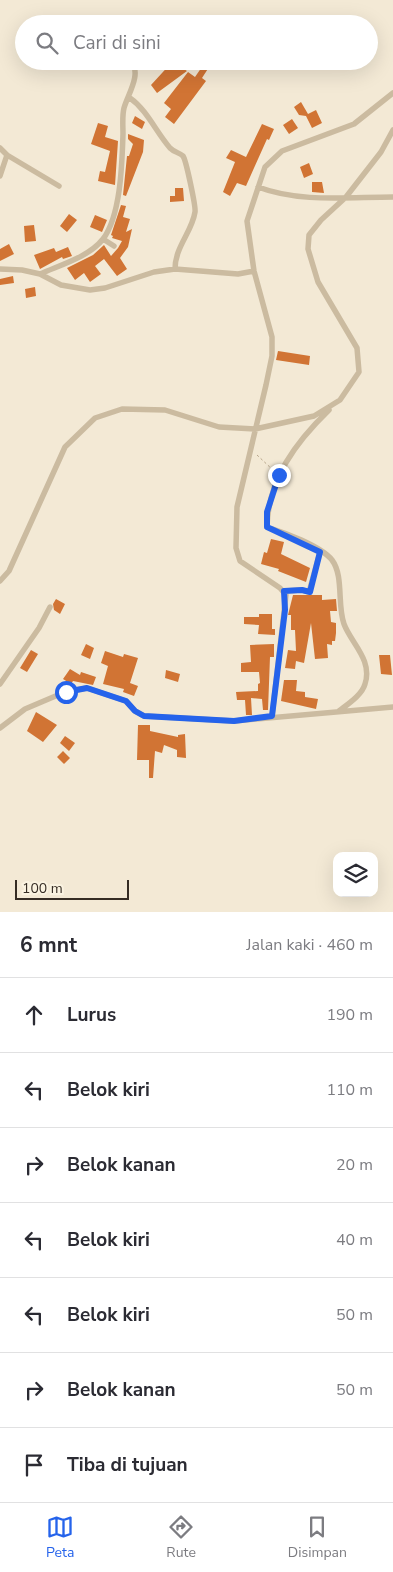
<!DOCTYPE html>
<html lang="id">
<meta charset="utf-8">
<style>
:root{--surface:#fff;--page:#f2f2f3;--text:#2b2b33;--muted:#7c7c81;--line:#e1e1e2;--accent:#2563eb}
body{margin:0;font-family:"Nunito Sans",sans-serif;background:var(--page);color:var(--text)}
.controls{position:absolute;right:15px;bottom:15px;display:grid;overflow:hidden;border-radius:10px;box-shadow:0 5px 20px #0002}
.controls button{width:45px;height:45px;display:grid;place-items:center;padding:0;border:0;border-bottom:1px solid var(--line);background:var(--surface);color:var(--text);font:25px sans-serif}
.scale{position:absolute;left:15px;bottom:12px;width:114px;box-sizing:border-box;padding-left:5px;border:2px solid #352c24;border-top:0;font-size:14px;line-height:18px;white-space:nowrap;color:#352c24;-webkit-text-stroke:4px #faf3e1;paint-order:stroke}
.stop{position:absolute;width:15px;height:15px;margin:-11px;border:4px solid #2563eb;border-radius:50%;background:#fff}
.stop.end{background:#2563eb;border-color:#fff;box-shadow:0 1px 5px #0008}
.list{margin:0;padding:0;list-style:none}
h2{display:flex;justify-content:space-between;align-items:center;height:65px;margin:0;padding:0 20px;font-size:21px}
h2 small{font-size:16px;font-weight:400;color:var(--muted)}
.list li{display:grid;grid-template-columns:32px 1fr auto;gap:15px;align-items:center;box-sizing:border-box;height:75px;padding:0 20px;border-top:1px solid var(--line)}
.list b{display:block;font-size:19px;white-space:nowrap}
.list em{font-size:16px;font-style:normal;color:var(--muted)}
.icon{flex:none;width:28px;height:28px;fill:none;stroke:currentColor;stroke-width:2;stroke-linecap:round;stroke-linejoin:round}
.map{position:relative;flex:none;width:393px;height:912px;overflow:hidden}
.search{position:absolute;background:var(--surface);box-shadow:0 5px 20px #0002;left:15px;right:15px;top:15px;height:55px;display:flex;align-items:center;gap:12px;box-sizing:border-box;padding:0 18px;border-radius:28px;color:var(--muted);font-size:19px}
.sheet{height:590px;background:var(--surface)}
nav{display:flex;justify-content:space-around;align-items:center;box-sizing:border-box;height:70px;border-top:1px solid var(--line);background:var(--surface);font-size:14px;color:var(--muted)}
nav a{display:grid;justify-items:center;gap:2px}
nav .on{color:var(--accent)}
.map>svg:first-child{display:block}
</style>
<div class="map">
<svg width="393" height="912" viewBox="0 0 393 912">
<rect width="100%" height="100%" fill="#f3e9d5"/>
<!-- building -->
<path fill="#d17434" d="M173,61H193L184,69L187,71L157,93L151,85Z
M206,61H213L202,78L206,81L174,124L165,117L171,109L164,103L188,72L195,77Z
M301,102L308,114L316,110L322,123L312,128L306,116L299,115L294,107Z
M135,116L145,122L142,129L132,123Z
M292,119L298,128L289,134L283,125Z
M98,123L108,126L105,137L118,141L115,185L98,181L100,171L105,172L110,151L91,144Z
M262,124L274,129L269,140L267,139L246,186L237,183L230,196L223,192L235,162L226,158L231,150L246,157Z
M128,134L144,140L143,152L126,196L123,195L127,156H129L133,144L128,139Z
M309,163L313,174L304,178L300,167Z
M312,182H322L324,193L312,192Z
M175,188H183L184,201L170,202V196H175Z
M121,205L126,206L123,217L130,219L126,232L132,229L128,247L120,258L127,269L117,276L104,259L95,266L101,274L90,282L84,273L75,280L67,268L93,255L104,245L111,256L118,248L122,241L112,238L113,236L111,235Z
M69,214L77,220L67,232L60,226Z
M95,215L107,220L102,232L90,227Z
M34,225L36,241L25,242L24,226Z
M9,244L14,254L0,261V249Z
M68,247L72,256L63,259L62,257L40,269L34,255L54,248L56,252Z
M13,276L14,283L0,285V279Z
M35,287L36,296L26,298L25,289Z
M278,351L310,356L309,365L276,360Z
M271,539L284,542L281,554L310,568L306,582L278,571L279,569L261,564L264,552L267,553Z
M293,595H322V600L336,599L337,611H330L331,622L336,623V633L335,641H332V645L327,644L328,658L315,659L311,623L304,663L296,661L295,669L285,668L288,650L296,651L295,630H291V615H288Z
M56,599L65,604L60,614L54,610L53,604Z
M259,614H272V629H275V635L258,634L259,625L244,624V617H259Z
M86,644L94,648L90,659L81,655Z
M274,644V657H270L268,710H263L262,699L251,698L252,715H246L245,700H237L236,692L258,691V684L260,683L259,672H241V663L251,662L250,645Z
M31,650L38,654L27,672L20,668Z
M105,651L123,657L124,654L138,658L130,683L138,686L134,696L123,692L124,689L103,684L108,666L101,663Z
M379,655H390L392,675L381,674Z
M70,669L80,675L81,672L96,677L93,685L73,681L71,684L63,679Z
M166,670L180,674L178,682L165,678Z
M284,680H297L296,691L305,692V697L318,699L316,709L281,701Z
M36,712L57,725L43,742L27,731Z
M138,725H150V731L178,737V735L185,734L186,758L177,757V750L164,745L162,753L155,751L153,778H149V760H137Z
M65,736L75,743L69,751L60,743Z
M63,751L70,758L64,764L57,757Z"/>
<g fill="none" stroke-linecap="round" stroke-linejoin="round">
<!-- path -->
<path stroke="#b7a58a" stroke-width="1" stroke-dasharray="2.5 2.5" stroke-linecap="butt" d="M257,455L274,471"/>
<!-- minor -->
<path stroke="#cbbba0" stroke-width="5.5" d="M130,98C147,110 156,132 170,148C174,152 180,153 183,156C186,160 196,207 195,212C192,232 175,247 175,269
M0,148L7,155L0,176
M7,155L59,186
M258,187C300,203 348,197 393,197
M103,239L114,246
M0,269L22,270L40,274L61,285L90,290L105,288L154,272L175,269L238,274L254,271
M40,274C60,265 89,257 103,239C121,215 122,163 123,134C123,126 122,116 124,108C128,94 142,74 131,61
M329,410C296,442 268,479 267,527C283,532 321,546 332,560C344,576 337,605 344,624C351,643 373,660 365,684C362,695 348,704 339,711
M0,581L9,571L65,447L95,418L122,409L165,410L219,427L255,429L314,416L340,400L359,372L357,348L318,282L308,249L309,235L321,220L346,197L381,152L393,130
M284,591L302,590L309,592L320,552
M0,684L39,628L50,607
M272,716L286,595L280,588L240,561L236,548L237,507L266,385L272,356V337L254,271L247,221L265,167L282,151L354,124L393,93
M0,728L25,709L65,692L87,688L126,701L135,711L144,716L234,721L393,707"/>
</g>
<g fill="none" stroke-linecap="round" stroke-linejoin="round">
<!-- route -->
<path stroke="#2563eb" stroke-width="6" d="M66,692L87,688L126,701L135,711L144,716L234,721L272,716L285,610L284,591L302,590L310,592L320,552L267,527V512L279,475"/>
</g>
</svg>
<div class="controls">
<button><svg class="icon" aria-label="layers" viewBox="0 0 24 24"><path d="M12 4l9 5-9 5-9-5zM3 14l9 5 9-5"/></svg></button>
</div>
<div class="scale">100 m</div>
<div class="stop" style="left:66px;top:692px"></div>
<div class="stop end" style="left:279px;top:475px"></div>
<div class="search"><svg class="icon" aria-label="search" viewBox="0 0 24 24"><circle cx="10" cy="10" r="6"/><path d="M15 15l6 6"/></svg>Cari di sini</div>
</div>
<section class="sheet">
<h2>6 mnt<small>Jalan kaki · 460 m</small></h2>
<ul class="list">
<li><svg class="icon" aria-label="ahead" viewBox="0 0 24 24"><path d="M12 20V5M6 11l6-6 6 6"/></svg><div><b>Lurus</b></div><em>190 m</em></li>
<li><svg class="icon" aria-label="left" viewBox="0 0 24 24"><path d="M17 20v-9H6M10 6l-5 5 5 5"/></svg><div><b>Belok kiri</b></div><em>110 m</em></li>
<li><svg class="icon" aria-label="right" viewBox="0 0 24 24"><path d="M7 20v-9h11M14 6l5 5-5 5"/></svg><div><b>Belok kanan</b></div><em>20 m</em></li>
<li><svg class="icon" aria-label="left" viewBox="0 0 24 24"><path d="M17 20v-9H6M10 6l-5 5 5 5"/></svg><div><b>Belok kiri</b></div><em>40 m</em></li>
<li><svg class="icon" aria-label="left" viewBox="0 0 24 24"><path d="M17 20v-9H6M10 6l-5 5 5 5"/></svg><div><b>Belok kiri</b></div><em>50 m</em></li>
<li><svg class="icon" aria-label="right" viewBox="0 0 24 24"><path d="M7 20v-9h11M14 6l5 5-5 5"/></svg><div><b>Belok kanan</b></div><em>50 m</em></li>
<li><svg class="icon" aria-label="arrive" viewBox="0 0 24 24"><path d="M6 21V4h12l-3 4 3 4H6"/></svg><div><b>Tiba di tujuan</b></div></li>
</ul>
</section>
<nav>
<a class="on"><svg class="icon" aria-label="map" viewBox="0 0 24 24"><path d="M3 6l6-2 6 2 6-2v14l-6 2-6-2-6 2zM9 4v14M15 6v14"/></svg>Peta</a>
<a><svg class="icon" aria-label="directions" viewBox="0 0 24 24"><path d="M12 3l9 9-9 9-9-9zM9 14v-3h6M13 9l2 2-2 2"/></svg>Rute</a>
<a><svg class="icon" aria-label="saved" viewBox="0 0 24 24"><path d="M7 4h10v16l-5-4-5 4z"/></svg>Disimpan</a>
</nav>
